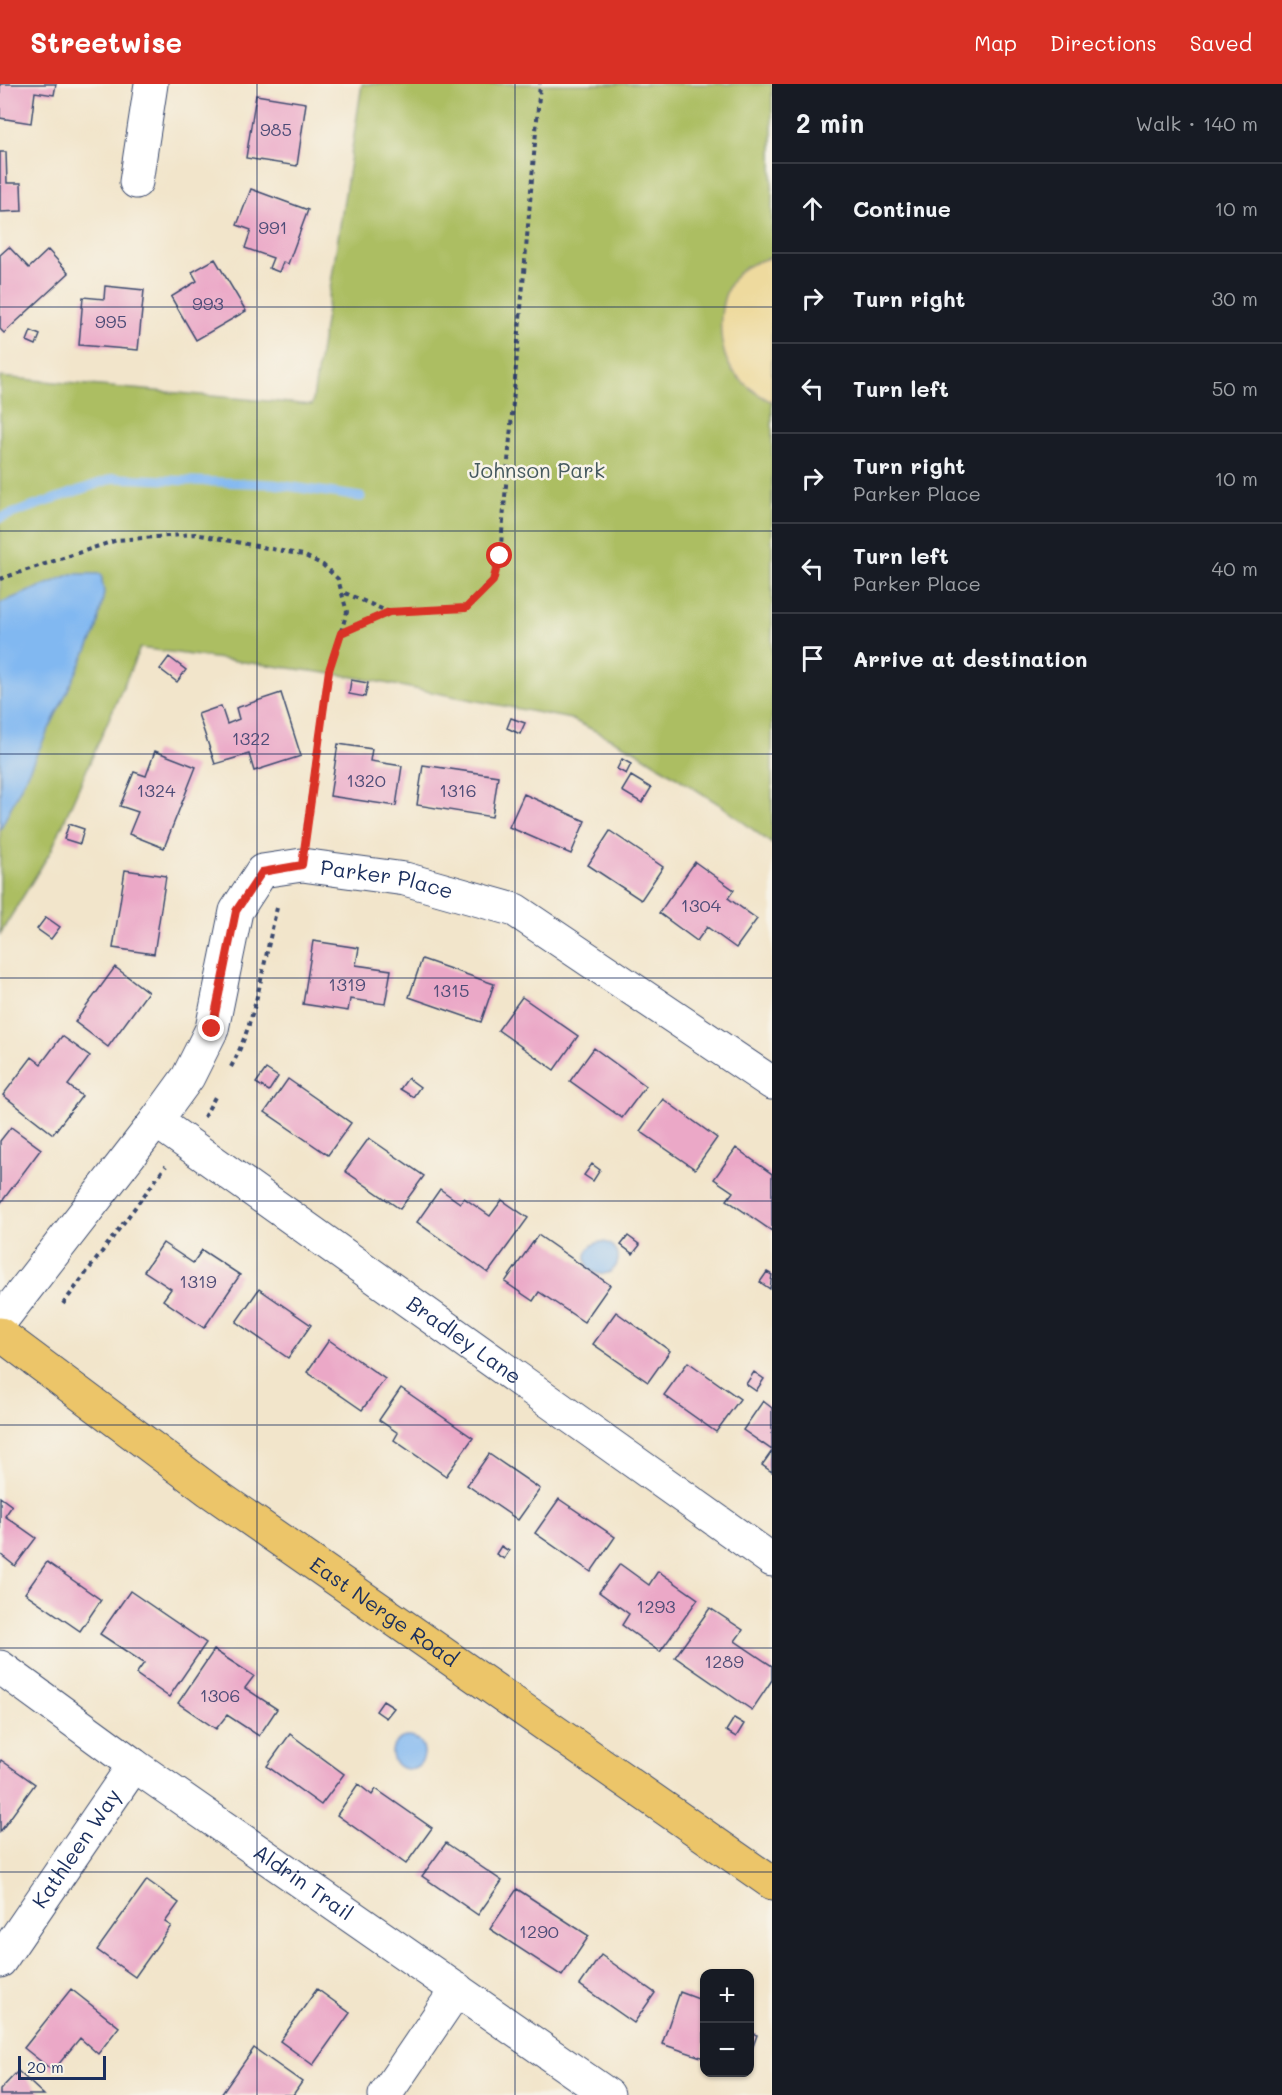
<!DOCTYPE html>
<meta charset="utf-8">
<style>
:root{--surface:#171b24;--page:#242831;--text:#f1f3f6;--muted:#9ea1a6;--line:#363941;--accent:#d93025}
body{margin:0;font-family:Mali,sans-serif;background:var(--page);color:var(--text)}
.controls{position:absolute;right:18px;bottom:18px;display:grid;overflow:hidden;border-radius:12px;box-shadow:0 2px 4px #0004}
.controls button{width:54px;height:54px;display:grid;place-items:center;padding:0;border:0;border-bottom:2px solid var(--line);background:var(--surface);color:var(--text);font:30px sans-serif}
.scale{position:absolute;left:18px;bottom:15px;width:88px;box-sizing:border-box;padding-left:6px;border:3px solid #1b2f5e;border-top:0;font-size:16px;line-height:21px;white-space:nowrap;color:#1b2f5e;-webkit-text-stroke:4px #f7f3e8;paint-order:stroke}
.stop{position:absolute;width:18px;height:18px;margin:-14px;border:4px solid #d93025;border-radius:50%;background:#fff}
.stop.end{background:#d93025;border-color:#fff;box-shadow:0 2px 6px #0008}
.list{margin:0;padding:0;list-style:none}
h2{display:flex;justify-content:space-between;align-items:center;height:78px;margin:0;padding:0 24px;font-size:26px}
h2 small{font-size:20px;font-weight:400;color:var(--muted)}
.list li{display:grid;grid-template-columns:39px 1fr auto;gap:18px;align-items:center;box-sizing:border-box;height:90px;padding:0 24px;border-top:2px solid var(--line)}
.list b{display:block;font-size:22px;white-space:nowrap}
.list p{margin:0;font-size:20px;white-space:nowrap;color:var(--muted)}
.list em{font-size:20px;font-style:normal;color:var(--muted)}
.icon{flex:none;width:33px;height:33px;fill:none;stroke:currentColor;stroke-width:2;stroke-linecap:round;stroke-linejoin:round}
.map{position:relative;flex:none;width:772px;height:2011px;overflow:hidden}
header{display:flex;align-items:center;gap:36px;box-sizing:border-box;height:84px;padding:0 30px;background:var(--accent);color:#fff}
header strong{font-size:28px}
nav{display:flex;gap:33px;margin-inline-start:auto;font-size:21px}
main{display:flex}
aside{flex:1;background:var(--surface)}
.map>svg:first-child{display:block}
</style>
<header>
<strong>Streetwise</strong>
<nav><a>Map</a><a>Directions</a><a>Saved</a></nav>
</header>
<main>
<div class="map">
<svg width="772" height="2011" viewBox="0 0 772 2011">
<rect width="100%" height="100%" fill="#f7f3e8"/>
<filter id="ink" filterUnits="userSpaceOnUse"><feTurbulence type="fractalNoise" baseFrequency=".0167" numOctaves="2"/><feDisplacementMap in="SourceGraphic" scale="12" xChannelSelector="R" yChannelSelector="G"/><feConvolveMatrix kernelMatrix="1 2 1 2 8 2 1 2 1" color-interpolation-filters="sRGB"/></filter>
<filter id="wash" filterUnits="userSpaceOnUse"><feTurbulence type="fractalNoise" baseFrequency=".008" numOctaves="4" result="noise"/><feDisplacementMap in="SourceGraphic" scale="24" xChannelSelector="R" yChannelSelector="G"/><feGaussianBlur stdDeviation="1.35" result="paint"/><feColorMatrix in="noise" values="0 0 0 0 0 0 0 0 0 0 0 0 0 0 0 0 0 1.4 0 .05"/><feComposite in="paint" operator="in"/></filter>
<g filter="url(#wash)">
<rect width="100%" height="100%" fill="#f2e5cb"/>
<!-- green -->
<path fill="#acbe62" stroke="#647660" stroke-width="1.5" d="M362,0H772V760L722,722L634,666L571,635L348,592L140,564L51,767L0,850V293L312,321Z"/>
<!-- sand -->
<path fill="#eeda9e" stroke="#84847e" stroke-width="1.5" d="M772,173V318C756,310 743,300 732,286C715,261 716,205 742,186C750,179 762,176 772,173Z"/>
<!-- water -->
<path fill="#81b8f1" stroke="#4e74a8" stroke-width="1.5" d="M72,490H101L104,509L96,548L0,746V519Z
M586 1174a16 16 0 1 1 32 0a16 16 0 1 1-32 0Z
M392 1669a16 16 0 1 1 32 0a16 16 0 1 1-32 0Z"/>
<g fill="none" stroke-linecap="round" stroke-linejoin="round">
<!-- stream -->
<path stroke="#81b8f1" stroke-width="9" d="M0,434L114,394L273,400L361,413"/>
</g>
<g id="blocks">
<!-- building -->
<path fill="#eba8c7" d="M0,0H56L54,11L35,8L31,39L0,34Z
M256,11L306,19L297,82L246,74Z
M0,68H6L7,99H21L22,127L0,128Z
M251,105L308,126L288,180L283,178L279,188L269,184L273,174L245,164L251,146L237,141Z
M9,163L29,184L48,166L69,189L4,249L0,245V171Z
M215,175L246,227L196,256L171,213L197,197L192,188Z
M105,202L144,206L138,266L79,261L83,213L104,215Z
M31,247L40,251L36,261L27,257Z
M169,573L186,586L177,598L160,585Z
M351,596L368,599L365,613L349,610Z
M281,609L301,672L254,687L249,670L215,680L198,630L221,622L227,640L239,635L236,624Z
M511,634L525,639L520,650L507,644Z
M338,660L372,665L370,677L402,682L396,722L330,712Z
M155,667L196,683L164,764L129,750L138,728L120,722L134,688L146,692Z
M622,675L631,680L626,690L617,685Z
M423,681L498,692L492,733L417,721Z
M631,692L651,704L642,719L622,707Z
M524,710L585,737L571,770L509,743Z
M69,740L84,745L80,760L64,755Z
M610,747L663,783L641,816L588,781Z
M695,778L734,806L728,814L757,835L736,864L707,843L697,857L659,829Z
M125,786L166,792L154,870L113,864Z
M46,833L60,843L51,855L37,845Z
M313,857L359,864L356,881L391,886L385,920L350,915L348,927L303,920Z
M422,875L494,900L481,938L409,913Z
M115,883L148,908L108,963L75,938Z
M522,913L578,952L554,986L498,946Z
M62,952L90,972L68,1001L82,1012L53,1050L3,1011L32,973L41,980Z
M594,964L646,1002L622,1034L570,997Z
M266,985L278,993L269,1007L256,999Z
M408,994L420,1003L413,1013L400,1005Z
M288,995L351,1039L328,1071L265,1028Z
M663,1015L717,1054L695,1085L640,1047Z
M11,1043L41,1065L0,1120V1057Z
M369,1054L424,1092L400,1125L345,1087Z
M736,1064L772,1090V1147L727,1116L733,1108L714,1095Z
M592,1080L600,1086L593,1097L584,1091Z
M440,1105L460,1119L464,1114L490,1132L502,1116L528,1134L488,1189L417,1138Z
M538,1151L610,1201L584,1238L539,1208L533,1217L505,1198Z
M628,1152L640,1161L633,1170L621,1161Z
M163,1159L193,1179L202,1166L240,1191L204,1244L163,1216L171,1205L144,1187Z
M767,1188L772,1191L770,1205L760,1198Z
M259,1205L311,1241L288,1274L236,1238Z
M616,1228L670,1267L648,1298L593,1260Z
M329,1256L385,1295L362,1326L307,1288Z
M688,1278L740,1315L716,1348L664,1311Z
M754,1288L764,1295L756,1307L746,1300Z
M401,1304L473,1354L446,1392L394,1356L398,1349L379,1336Z
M763,1317L772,1324V1366L743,1346Z
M772,1367V1388L762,1381Z
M489,1370L540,1405L518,1436L467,1401Z
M0,1413L12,1422L5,1432L36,1454L15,1482L0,1470Z
M559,1415L615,1453L591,1488L535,1449Z
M501,1462L509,1467L504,1475L496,1470Z
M47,1478L101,1516L80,1547L25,1509Z
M620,1480L649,1501L658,1487L698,1515L660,1568L622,1541L629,1530L599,1508Z
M130,1507L206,1559L169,1613L136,1590L144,1579L100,1550Z
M710,1524L743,1546L735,1557L772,1582V1596L752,1626L675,1573Z
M214,1566L254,1592L245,1604L277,1625L259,1652L227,1631L216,1645L178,1619Z
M383,1617L394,1624L386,1634L376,1627Z
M734,1634L744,1640L736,1653L726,1647Z
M290,1650L344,1690L321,1721L267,1682Z
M1,1676L35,1700L0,1748V1678Z
M358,1700L372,1711L376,1705L432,1744L406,1780L337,1731Z
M446,1759L502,1797L478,1831L422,1792Z
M147,1796L179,1819L165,1838L171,1842L135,1893L97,1866Z
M517,1805L589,1852L562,1892L490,1845Z
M601,1871L655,1909L634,1939L580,1901Z
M71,1905L119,1943L98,1970L80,1954L53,1987L24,1964Z
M317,1905L350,1929L313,1981L280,1957Z
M680,1908L704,1917V1974L662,1960Z
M750,1949L757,1951L750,1971Z
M254,1964L302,1998L293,2011H221Z
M18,1987L44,2011H0V2006Z"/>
</g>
</g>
<g filter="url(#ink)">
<use href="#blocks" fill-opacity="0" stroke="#3b4a6e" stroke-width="1.5"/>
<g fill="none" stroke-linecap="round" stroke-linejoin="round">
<defs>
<g id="minor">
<path d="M136,98L151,0"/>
<path id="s1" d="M156,1037L772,1476"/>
<path id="s2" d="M0,1238L156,1037L188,993L212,945L236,827L262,787L302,781L405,795L515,826L772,999"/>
<path id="s3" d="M0,1583L134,1681L608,2011"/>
<path id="s4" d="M0,1877L134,1681"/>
<path d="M385,2011L457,1905"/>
</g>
<g id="major">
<path id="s5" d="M0,1250L210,1407L772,1799"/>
</g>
</defs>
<!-- minor casing -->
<use href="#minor" stroke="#3b4a6e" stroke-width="35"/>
<!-- major casing -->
<use href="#major" stroke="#3b4a6e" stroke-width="35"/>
<!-- path -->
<path stroke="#3b4a6e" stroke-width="4" stroke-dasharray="4.5 4.5" stroke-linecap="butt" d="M0,495L117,456L195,450L303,471L323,481L338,495L347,528L329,586L305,752
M345,509L389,528
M342,549L389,528L466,524L493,497L500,472L540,0
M231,983C258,933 263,878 277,824
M204,1033L215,1013
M63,1220L166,1082"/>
<!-- minor -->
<use href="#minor" stroke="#fff" stroke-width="33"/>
<!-- major -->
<use href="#major" stroke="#ecc569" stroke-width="33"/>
</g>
</g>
<g fill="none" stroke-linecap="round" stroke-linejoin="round" filter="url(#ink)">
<!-- route -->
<path stroke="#d93025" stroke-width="8" d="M212,945L236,827L262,788L302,781L329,586L341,549L389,528L466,524L493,497L500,472"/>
</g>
<!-- grid -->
<path fill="none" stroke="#1b2f5e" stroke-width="1.5" stroke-opacity="0.55" d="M257,0V2011M515,0V2011M0,223H772M0,447H772M0,670H772M0,894H772M0,1117H772M0,1341H772M0,1564H772M0,1788H772"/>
<g text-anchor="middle" stroke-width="5" stroke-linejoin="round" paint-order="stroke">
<!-- number labels -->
<g font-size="18" fill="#4f4d78">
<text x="276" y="52">985</text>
<text x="273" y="150">991</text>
<text x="208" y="226">993</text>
<text x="111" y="244">995</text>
<text x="251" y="661">1322</text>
<text x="366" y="703">1320</text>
<text x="156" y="713">1324</text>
<text x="458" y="713">1316</text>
<text x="701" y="828">1304</text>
<text x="347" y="907">1319</text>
<text x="451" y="913">1315</text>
<text x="198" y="1204">1319</text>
<text x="656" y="1529">1293</text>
<text x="724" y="1584">1289</text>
<text x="220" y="1618">1306</text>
<text x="539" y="1854">1290</text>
</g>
<!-- park labels -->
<g font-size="21" fill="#465a5f" stroke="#f7f3e8">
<text x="537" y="394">Johnson Park</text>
</g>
<!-- street labels -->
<g font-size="21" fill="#1b2f5e" stroke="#f7f3e8">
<text dy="7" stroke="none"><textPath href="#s2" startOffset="657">Parker Place</textPath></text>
<text dy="7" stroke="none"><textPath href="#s1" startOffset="378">Bradley Lane</textPath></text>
<text dy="7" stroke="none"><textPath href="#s5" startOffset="474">East Nerge Road</textPath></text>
<text dy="7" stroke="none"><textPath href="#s4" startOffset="136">Kathleen Way</textPath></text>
<text dy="7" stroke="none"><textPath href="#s3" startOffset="372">Aldrin Trail</textPath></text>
</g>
</g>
</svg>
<div class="controls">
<button>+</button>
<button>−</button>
</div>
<div class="scale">20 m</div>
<div class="stop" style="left:500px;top:472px"></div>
<div class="stop end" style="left:212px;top:945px"></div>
</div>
<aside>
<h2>2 min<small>Walk · 140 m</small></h2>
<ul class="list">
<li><svg class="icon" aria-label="ahead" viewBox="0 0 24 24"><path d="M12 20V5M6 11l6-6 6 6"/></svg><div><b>Continue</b></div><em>10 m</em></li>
<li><svg class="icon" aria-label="right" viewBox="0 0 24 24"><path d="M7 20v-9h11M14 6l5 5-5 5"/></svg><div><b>Turn right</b></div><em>30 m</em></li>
<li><svg class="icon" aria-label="left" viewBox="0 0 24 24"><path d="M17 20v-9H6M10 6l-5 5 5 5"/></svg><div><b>Turn left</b></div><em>50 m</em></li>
<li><svg class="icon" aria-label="right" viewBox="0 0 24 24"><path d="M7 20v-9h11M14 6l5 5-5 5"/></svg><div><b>Turn right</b><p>Parker Place</p></div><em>10 m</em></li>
<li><svg class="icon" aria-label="left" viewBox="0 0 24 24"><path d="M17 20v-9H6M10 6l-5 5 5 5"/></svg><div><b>Turn left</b><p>Parker Place</p></div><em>40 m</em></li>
<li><svg class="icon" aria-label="arrive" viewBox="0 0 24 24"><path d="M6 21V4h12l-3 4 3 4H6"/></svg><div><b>Arrive at destination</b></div></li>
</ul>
</aside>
</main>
